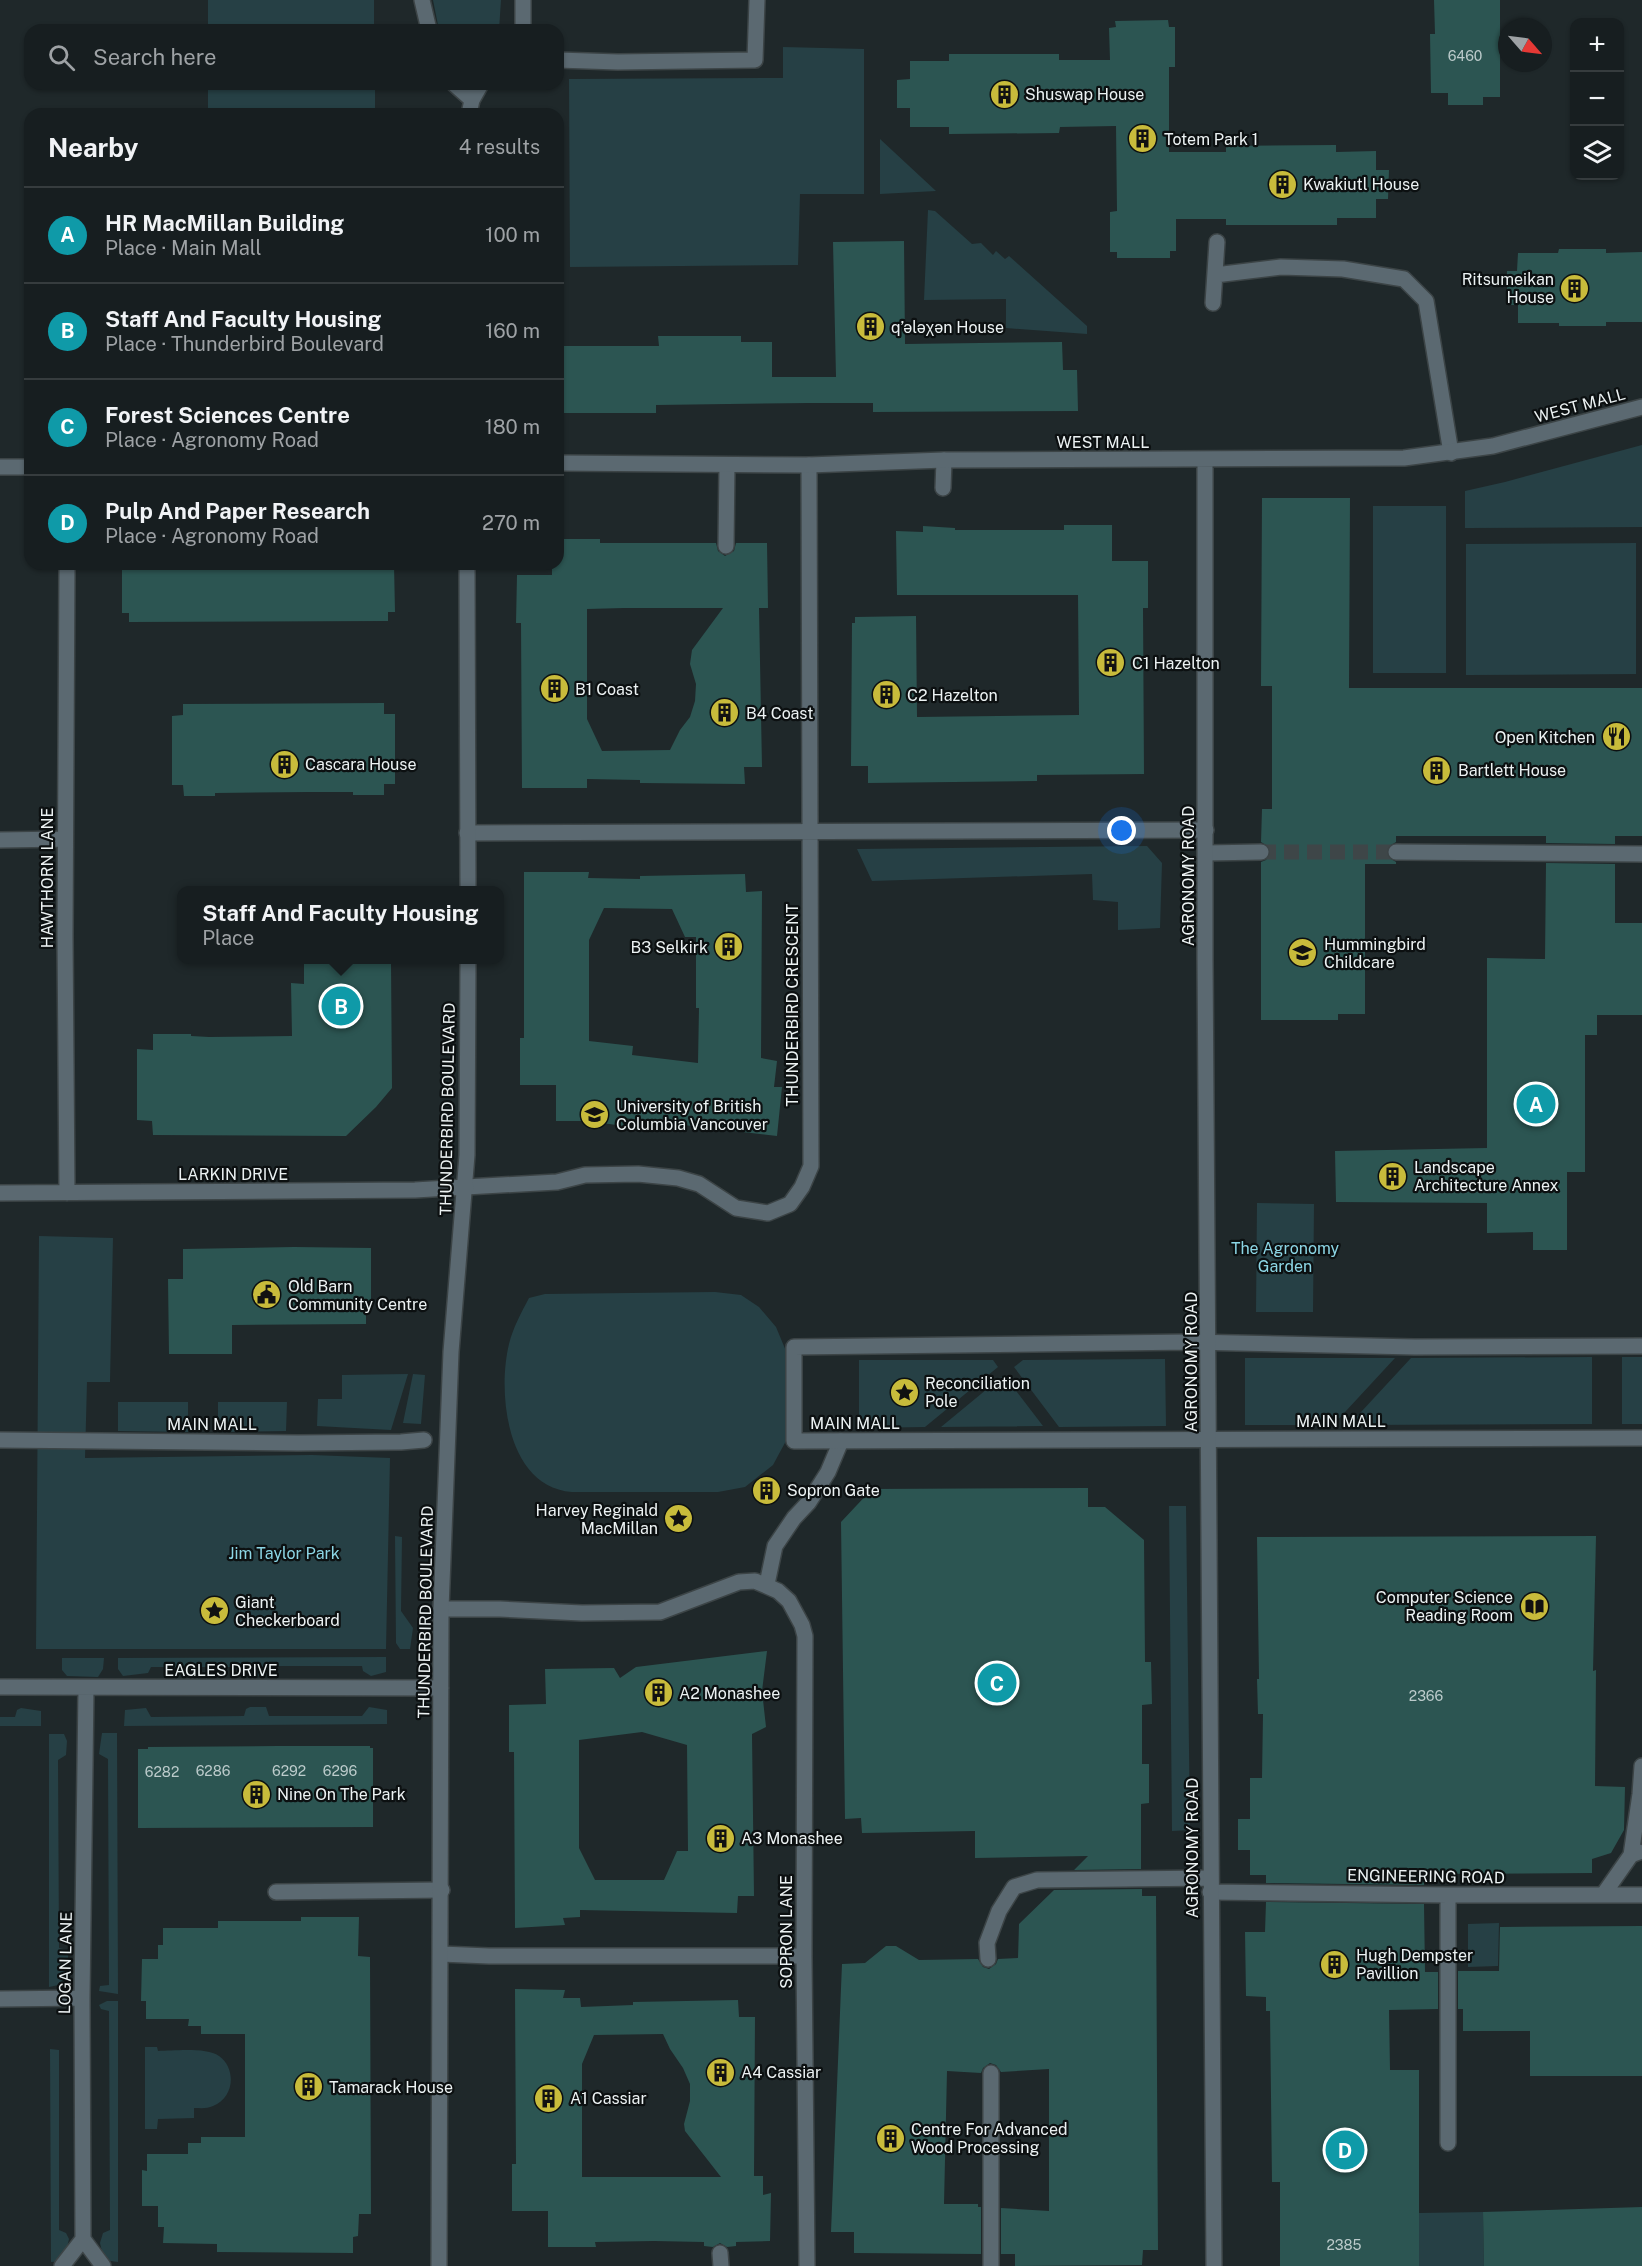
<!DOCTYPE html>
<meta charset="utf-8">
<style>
:root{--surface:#171e20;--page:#242b2d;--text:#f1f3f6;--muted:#9ea2a5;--line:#363c3e;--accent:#0f766e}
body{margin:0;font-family:"Public Sans",sans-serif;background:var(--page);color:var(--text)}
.controls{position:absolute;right:18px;top:18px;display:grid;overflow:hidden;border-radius:12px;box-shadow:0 2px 4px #0004}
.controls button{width:54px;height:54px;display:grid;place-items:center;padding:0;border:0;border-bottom:2px solid var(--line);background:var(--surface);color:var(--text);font:30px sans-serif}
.compass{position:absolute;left:1498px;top:18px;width:54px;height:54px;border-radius:50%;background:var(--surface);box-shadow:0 2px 4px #0004;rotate:118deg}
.you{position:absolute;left:1122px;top:831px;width:21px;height:21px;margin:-15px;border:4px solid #fff;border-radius:50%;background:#1a73e8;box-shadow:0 0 0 9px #1a73e833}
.badge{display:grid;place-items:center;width:39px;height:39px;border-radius:50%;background:var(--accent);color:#fff;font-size:20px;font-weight:700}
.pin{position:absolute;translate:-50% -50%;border:3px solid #fff;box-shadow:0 2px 6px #0006}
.popup{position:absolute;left:177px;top:886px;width:327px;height:78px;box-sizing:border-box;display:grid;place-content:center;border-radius:12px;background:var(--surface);filter:drop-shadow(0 2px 4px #0005);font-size:20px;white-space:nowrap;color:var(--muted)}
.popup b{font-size:22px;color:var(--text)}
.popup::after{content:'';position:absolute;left:50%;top:100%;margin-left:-12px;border:12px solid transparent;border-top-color:var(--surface)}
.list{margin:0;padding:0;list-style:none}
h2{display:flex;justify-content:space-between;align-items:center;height:78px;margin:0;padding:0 24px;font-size:26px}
h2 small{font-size:20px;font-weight:400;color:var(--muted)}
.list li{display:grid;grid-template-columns:39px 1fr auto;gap:18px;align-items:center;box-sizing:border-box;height:96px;padding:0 24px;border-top:2px solid var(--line)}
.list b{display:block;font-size:22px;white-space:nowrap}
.list p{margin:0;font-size:20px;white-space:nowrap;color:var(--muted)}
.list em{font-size:20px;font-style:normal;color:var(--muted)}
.icon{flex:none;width:33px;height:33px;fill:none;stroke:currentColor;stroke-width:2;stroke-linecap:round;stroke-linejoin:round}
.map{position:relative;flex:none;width:1642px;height:2266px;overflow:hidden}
.search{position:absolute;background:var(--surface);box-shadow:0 2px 4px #0004;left:24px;top:24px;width:540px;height:66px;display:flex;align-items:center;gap:15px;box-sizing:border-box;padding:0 21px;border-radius:18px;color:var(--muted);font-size:22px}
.panel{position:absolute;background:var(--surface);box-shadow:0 2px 4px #0004;left:24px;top:108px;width:540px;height:462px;border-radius:18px}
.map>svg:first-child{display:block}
</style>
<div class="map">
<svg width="1642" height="2266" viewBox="0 0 1642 2266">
<rect width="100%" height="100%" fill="#1f282a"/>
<!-- green -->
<path fill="#264045" d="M208,0H374V30H208Z
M433,0H501L499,30H439Z
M783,47L864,49V194H800L798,265L570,267L569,79L783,78Z
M208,84H375V114H208Z
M880,139L936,191L880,194Z
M928,210L935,211L972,244L981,243L993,255L996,251L1005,259L1009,256L1087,326V334L1006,328V299L924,300Z
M1642,445V527L1465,528V491L1505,482Z
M1373,506H1446V673H1373Z
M1636,543V674L1466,675V544Z
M1147,846L1162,863L1160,928L1118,930V902L1093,900L1092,874L872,881L857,849Z
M1257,1203L1314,1204L1313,1312H1256Z
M39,1236L113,1238L110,1382H87L85,1458L312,1455L390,1458L386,1649H36Z
M715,1292L741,1295L759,1307L776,1327L786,1351L789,1365L787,1439L773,1465L745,1487L718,1492H572C507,1487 497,1394 509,1344C513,1328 521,1313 529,1298L545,1294Z
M1592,1357V1424L1349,1425L1411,1358Z
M1622,1357H1642V1424H1622Z
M1245,1358H1395L1333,1425H1245Z
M1165,1359L1166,1426L1059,1427L1014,1367L1023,1360Z
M859,1360H993L998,1367L925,1427L859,1428Z
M408,1374L391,1430L317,1426L318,1399H342V1375Z
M413,1374L425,1375L421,1424L403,1423Z
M1004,1375L1043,1426L941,1427Z
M118,1402H188V1432L118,1431Z
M218,1402H287L286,1431L218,1432Z
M1169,1506H1186L1190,1830L1172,1831Z
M395,1536L402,1537L401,1611L413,1628L410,1649H400L396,1643Z
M386,1657V1672L371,1676L363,1671L362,1666H268L266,1673L263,1676H250L245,1667H151L148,1673L123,1676L118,1669V1658Z
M62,1658H104L103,1669L98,1677L67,1676L62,1670Z
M250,1707H266L269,1716H362L369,1707L387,1710V1724L124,1726L125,1710L146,1708L151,1717L244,1716L246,1709Z
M21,1708L41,1711V1726H0V1717H15L17,1710Z
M102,1733H117L118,1994L99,1991L100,1986L109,1985L108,1759L99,1754Z
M49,1734H64L67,1741L66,1755L58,1760L59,1948L68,1950V1983L49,1987Z
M1499,1923L1498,1966L1468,1967V1924Z
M107,2001H118V2262L104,2260L100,2243L103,2233L110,2230L109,2011L101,2009L99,2005Z
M145,2047H157L158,2051C173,2051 206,2047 219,2056C237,2069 234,2098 213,2106C207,2109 200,2108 194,2108V2118L158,2119L157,2129H145Z
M50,2049L59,2050V2230L66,2233L69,2239L64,2261L51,2262Z
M1483,2212L1484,2266H1419V2213Z"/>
<!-- building -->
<path fill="#2c5552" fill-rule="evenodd" d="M1434,0H1500V97H1483V105H1448V93H1431L1430,34H1435Z
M1168,20L1169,27H1175V67H1169V152H1226V146L1336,145V152L1376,151V170H1389L1388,199H1376V218H1337V225H1226V219H1176V251H1170V258H1117V252H1110V212L1117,211L1116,126L1060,127L1059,133L949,134V127H910V108H897V80L910,79V61H949V54H1059V60H1110L1109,28L1116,27L1115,21Z
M904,241L905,344L1062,342L1063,370H1077L1078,411L873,412V403H809L656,405V413H558V346H659L658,336H741V342H772V377H836L833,242Z
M1559,249H1606V253L1642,252V322H1606V326H1559V323H1518V305H1507V271H1517L1518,253H1558Z
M1262,498H1350L1349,688H1642V836H1615V844L1546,843V836H1396V842L1388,847L1386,853L1388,857L1396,862V864H1365V1014H1338V1020H1261V862L1266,860L1271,852L1269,847L1261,842L1262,809H1272V686H1261Z
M1064,525H1112V561H1148V608H1143L1144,774L1037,775V781L868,783V766H851L852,623H855V617L916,616L917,717L1079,715L1078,595H897L896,531L923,532V526L955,528V530H1064Z
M558,539H600V543H716L718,551L725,556L734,551L736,543H767L768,608H759L762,767H744L745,784L640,783V780L587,779V788H522L521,623H516L517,575H552V564H558ZM624,608H723L692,650L690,664L696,684L695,701L690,717L680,730L670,750L602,751L587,719V609Z
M122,564H394L395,612H388V621L129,622V613H122Z
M384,703V714H395V784H384V795H353V792H309L215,793V796H184L183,785H172V716L183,715V704Z
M1546,863L1615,864V923H1642V1015H1597V1035H1585V1172H1567V1250H1533V1232L1487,1233V1203L1336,1202L1335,1151L1487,1148V958L1545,959Z
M524,872H589L588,878L640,879V876L745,874L746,892L762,891L761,1058L777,1061L774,1087H782L777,1136L624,1118V1126L587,1121H556V1085H520V1038H524ZM604,908L672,909L685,937H696V1008H699L698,1063L632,1055L633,1046L589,1041V940Z
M304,960L391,961L392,1088L376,1107L346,1136L153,1135L152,1121L137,1120V1049L153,1050V1034H191V1036L209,1037L292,1036L291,983L304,984Z
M294,1247L371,1248V1309H366V1324L232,1325V1354H169L168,1279H183V1249Z
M1088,1488V1507H1105L1144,1540L1145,1662H1151L1152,1704L1142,1705V1764H1149V1803L1141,1804V1869L1074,1870L1088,1856L975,1858V1831L862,1833L861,1818L845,1819L841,1522L872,1489Z
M1596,1536L1593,1671L1596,1670L1595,1786L1625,1787L1624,1830L1611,1853L1592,1859V1873L1424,1874V1885L1266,1883V1875H1250V1850H1238V1819H1250V1778H1262L1263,1714H1258L1257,1679H1259L1257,1537Z
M767,1651L762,1691L766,1727L752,1734L754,1896H738L737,1913L580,1910V1917L563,1918L565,1925L515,1928L514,1752H509V1705L546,1704L545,1669L614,1668L620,1678L636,1667ZM642,1732L687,1745L688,1851H677L664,1880H595L579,1848V1740Z
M278,1746H370V1748H373V1827L138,1828V1749H148V1747Z
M1142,1889V1896H1156L1158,2250H1143L1142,2265L1015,2266V2254H1001V2208L1049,2211V2069L1001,2072L996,2065L990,2063L983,2068L981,2073L947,2071L944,2204H978V2207H981V2254L854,2253V2232H831L842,1964L865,1963L886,1946H896L919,1960L978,1959L983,1967L989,1969L996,1964L998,1959L1018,1958L1019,1924L1054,1890Z
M1266,1902L1424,1904L1425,1972H1438V2009L1389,2010L1390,2070H1419V2266H1280V2182H1272L1270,2011H1266V1997L1246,1996L1245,1932H1265Z
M301,1917H359L358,1956L370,1957L371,2214H359L358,2236L353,2237V2253L217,2252V2244L163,2243L164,2227H158V2206H142V2170L147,2171V2154H188V2143H201V2137H245V2034H201V2026H188L189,2019H146V2001H141L142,1959H158V1945H163V1928H218V1921H301Z
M1642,1926V2076H1530V2031H1463V2009H1458V1971H1499L1500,1927Z
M515,1989L565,1990L563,1998H580L581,2007L633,2005V2002L738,2000L739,2017H755L754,2176H763V2195L771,2193L770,2241L736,2242V2246L727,2247L720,2243L713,2247L704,2246V2242L654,2241L595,2242L596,2247H548V2211H512V2164H516ZM663,2034L670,2049L683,2068L690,2084V2101L684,2124L685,2131L721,2177H582V2064L594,2035Z
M1642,2207V2266H1484L1483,2212Z"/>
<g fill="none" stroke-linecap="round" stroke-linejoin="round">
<!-- pedestrian-tunnel -->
<path stroke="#3e4648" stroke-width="15" stroke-dasharray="15 8" stroke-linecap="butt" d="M1261,852H1396"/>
<defs>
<path id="service" d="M422,0L429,30
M523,30V0
M558,60L618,62L755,60L757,0
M454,84L472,100
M469,114L472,100L481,84
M1215,275L1281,267L1343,269L1404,279L1426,301L1451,453
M1213,303L1217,242
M943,488L944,460
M726,546L727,465
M467,833L1206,830
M466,1187L557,1182L585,1175L638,1174L678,1178L699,1184L736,1208L768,1213L790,1204L802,1187L811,1166L809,465
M767,1584L775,1546L794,1518L809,1502L828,1472L841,1441
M441,1609H500L582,1613L660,1612L739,1582L755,1581L778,1591L789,1601L802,1625L805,1636L804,1956L807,2266
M1631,1855L1640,1794L1642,1766
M276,1892L442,1890
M1210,1892L1448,1895H1642
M1603,1895L1631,1855L1639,1852
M441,1954L489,1956H804
M988,1959L987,1943L999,1911L1014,1887L1037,1880L1210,1878
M1448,2143V1895
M720,2253L721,2266
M991,2266V2073"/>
<path id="pedestrian" d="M1396,852L1642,854
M1206,853L1261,852
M1642,1346L1415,1347L1190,1342L794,1347V1441L1642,1438
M0,1440L298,1443L401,1442L424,1440"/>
<path id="minor" d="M1205,459V959L1214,2266
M558,463L809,465L944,460L1404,458L1493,446L1642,407
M0,467H30
M67,564L65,936L67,1193
M467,564L468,890
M0,840L65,839
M0,1193L415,1190L466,1187
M0,1687L441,1688
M86,1688L82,1998L83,2239L103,2266
M0,1999L82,1998
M62,2266L83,2239
M439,2266L441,1609L451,1352L467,1155L468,960"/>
</defs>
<!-- service casing -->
<use href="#service" stroke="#3c4446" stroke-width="18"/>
<!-- pedestrian casing -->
<use href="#pedestrian" stroke="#3c4446" stroke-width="18"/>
<!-- minor casing -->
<use href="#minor" stroke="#3c4446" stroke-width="18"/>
<!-- service -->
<use href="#service" stroke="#5b6971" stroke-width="15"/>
<!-- pedestrian -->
<use href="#pedestrian" stroke="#5b6971" stroke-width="15"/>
<!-- minor -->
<use href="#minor" stroke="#5b6971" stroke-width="15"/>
</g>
<!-- icons -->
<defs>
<symbol id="building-disc" viewBox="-11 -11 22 22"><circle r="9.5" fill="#c8bb3b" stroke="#0c1011"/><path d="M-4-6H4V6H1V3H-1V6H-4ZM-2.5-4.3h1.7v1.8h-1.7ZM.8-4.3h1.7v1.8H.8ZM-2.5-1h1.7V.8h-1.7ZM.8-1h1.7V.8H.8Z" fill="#111"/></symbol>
<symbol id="restaurant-disc" viewBox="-11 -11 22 22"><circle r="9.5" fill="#c8bb3b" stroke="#0c1011"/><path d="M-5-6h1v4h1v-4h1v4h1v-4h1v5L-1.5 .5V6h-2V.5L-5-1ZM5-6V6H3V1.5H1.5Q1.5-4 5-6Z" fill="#111"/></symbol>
<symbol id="school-disc" viewBox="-11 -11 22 22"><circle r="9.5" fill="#c8bb3b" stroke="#0c1011"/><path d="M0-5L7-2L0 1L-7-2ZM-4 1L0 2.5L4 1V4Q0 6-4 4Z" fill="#111"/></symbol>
<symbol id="university-disc" viewBox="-11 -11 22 22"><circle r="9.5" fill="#c8bb3b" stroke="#0c1011"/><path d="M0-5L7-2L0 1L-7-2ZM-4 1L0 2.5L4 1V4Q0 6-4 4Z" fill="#111"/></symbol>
<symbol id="civic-disc" viewBox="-11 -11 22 22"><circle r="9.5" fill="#c8bb3b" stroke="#0c1011"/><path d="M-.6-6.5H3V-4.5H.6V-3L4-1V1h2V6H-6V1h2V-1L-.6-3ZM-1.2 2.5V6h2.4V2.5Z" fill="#111"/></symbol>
<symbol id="sight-disc" viewBox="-11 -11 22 22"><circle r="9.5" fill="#c8bb3b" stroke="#0c1011"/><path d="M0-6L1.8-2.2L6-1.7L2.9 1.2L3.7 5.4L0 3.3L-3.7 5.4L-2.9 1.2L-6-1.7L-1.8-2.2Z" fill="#111"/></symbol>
<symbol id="library-disc" viewBox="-11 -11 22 22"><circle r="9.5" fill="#c8bb3b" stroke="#0c1011"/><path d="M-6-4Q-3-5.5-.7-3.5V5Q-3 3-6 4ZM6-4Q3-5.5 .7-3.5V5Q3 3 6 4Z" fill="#111"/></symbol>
</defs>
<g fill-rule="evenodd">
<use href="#building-disc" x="988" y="78" width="33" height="33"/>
<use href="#building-disc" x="1126" y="122" width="33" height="33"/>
<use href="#building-disc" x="1266" y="168" width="33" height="33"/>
<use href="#building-disc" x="1558" y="272" width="33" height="33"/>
<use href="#building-disc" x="854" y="310" width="33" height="33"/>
<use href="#building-disc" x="1094" y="646" width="33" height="33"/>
<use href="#building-disc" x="538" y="672" width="33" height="33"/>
<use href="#building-disc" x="870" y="678" width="33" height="33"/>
<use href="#building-disc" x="708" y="696" width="33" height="33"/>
<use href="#restaurant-disc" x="1600" y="720" width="33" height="33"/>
<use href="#building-disc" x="268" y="748" width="33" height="33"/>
<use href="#building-disc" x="1420" y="754" width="33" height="33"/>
<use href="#building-disc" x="712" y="930" width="33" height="33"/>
<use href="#school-disc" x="1286" y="936" width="33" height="33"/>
<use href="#university-disc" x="578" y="1098" width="33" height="33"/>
<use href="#building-disc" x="1376" y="1160" width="33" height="33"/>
<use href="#civic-disc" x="250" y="1278" width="33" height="33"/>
<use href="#sight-disc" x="888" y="1376" width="33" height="33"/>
<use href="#building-disc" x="750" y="1474" width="33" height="33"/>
<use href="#sight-disc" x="662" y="1502" width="33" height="33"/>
<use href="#library-disc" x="1518" y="1590" width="33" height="33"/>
<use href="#sight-disc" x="198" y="1594" width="33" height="33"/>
<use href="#building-disc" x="642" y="1676" width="33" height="33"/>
<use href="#building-disc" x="240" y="1778" width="33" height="33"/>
<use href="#building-disc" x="704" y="1822" width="33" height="33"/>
<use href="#building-disc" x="1318" y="1948" width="33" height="33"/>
<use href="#building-disc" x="704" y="2056" width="33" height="33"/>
<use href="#building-disc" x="292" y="2070" width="33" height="33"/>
<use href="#building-disc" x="532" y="2082" width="33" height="33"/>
<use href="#building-disc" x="874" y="2122" width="33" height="33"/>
</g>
<g text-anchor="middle" stroke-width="4.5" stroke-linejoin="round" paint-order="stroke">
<!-- number labels -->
<g font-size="14" fill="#bccbcb">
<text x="1465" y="61">6460</text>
<text x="1426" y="1701">2366</text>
<text x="213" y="1776">6286</text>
<text x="289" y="1776">6292</text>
<text x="340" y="1776">6296</text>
<text x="162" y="1777">6282</text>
<text x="1344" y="2250">2385</text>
</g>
<!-- poi labels -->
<g font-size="16" fill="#ecf2f3" stroke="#0c1011" text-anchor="start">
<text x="1025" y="100">Shuswap House</text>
<text x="1164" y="145">Totem Park 1</text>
<text x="1303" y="190">Kwakiutl House</text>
<text x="1554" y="285" text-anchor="end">Ritsumeikan<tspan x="1554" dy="18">House</tspan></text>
<text x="891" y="333">q’ələχən House</text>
<text x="1132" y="669">C1 Hazelton</text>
<text x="575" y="695">B1 Coast</text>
<text x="907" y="701">C2 Hazelton</text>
<text x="746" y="719">B4 Coast</text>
<text x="1595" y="743" text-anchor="end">Open Kitchen</text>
<text x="305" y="770">Cascara House</text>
<text x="1458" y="776">Bartlett House</text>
<text x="1324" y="950">Hummingbird<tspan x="1324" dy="18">Childcare</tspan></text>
<text x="708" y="953" text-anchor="end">B3 Selkirk</text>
<text x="616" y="1112">University of British<tspan x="616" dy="18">Columbia Vancouver</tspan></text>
<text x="1414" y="1173">Landscape<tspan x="1414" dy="18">Architecture Annex</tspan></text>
<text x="288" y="1292">Old Barn<tspan x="288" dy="18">Community Centre</tspan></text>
<text x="925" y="1389">Reconciliation<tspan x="925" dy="18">Pole</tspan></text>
<text x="787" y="1496">Sopron Gate</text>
<text x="658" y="1516" text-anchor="end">Harvey Reginald<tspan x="658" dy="18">MacMillan</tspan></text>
<text x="1513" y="1603" text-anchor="end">Computer Science<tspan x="1513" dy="18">Reading Room</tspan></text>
<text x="235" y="1608">Giant<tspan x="235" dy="18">Checkerboard</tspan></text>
<text x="679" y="1699">A2 Monashee</text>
<text x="277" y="1800">Nine On The Park</text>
<text x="741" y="1844">A3 Monashee</text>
<text x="1356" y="1961">Hugh Dempster<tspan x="1356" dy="18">Pavillion</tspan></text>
<text x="741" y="2078">A4 Cassiar</text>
<text x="329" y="2093">Tamarack House</text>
<text x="570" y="2104">A1 Cassiar</text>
<text x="911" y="2135">Centre For Advanced<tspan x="911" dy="18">Wood Processing</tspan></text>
</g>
<!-- street labels -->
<g font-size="16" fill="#ecf2f3" stroke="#0c1011">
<text transform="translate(1580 405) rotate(-15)" y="6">WEST MALL</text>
<text x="1103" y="448">WEST MALL</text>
<text transform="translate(1188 876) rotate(-90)" y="6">AGRONOMY ROAD</text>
<text transform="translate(47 878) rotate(-90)" y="6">HAWTHORN LANE</text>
<text transform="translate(792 1005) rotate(-90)" y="6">THUNDERBIRD CRESCENT</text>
<text transform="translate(447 1109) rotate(-89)" y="6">THUNDERBIRD BOULEVARD</text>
<text x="233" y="1180">LARKIN DRIVE</text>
<text transform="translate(1191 1362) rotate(-90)" y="6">AGRONOMY ROAD</text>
<text x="1341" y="1427">MAIN MALL</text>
<text x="855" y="1429">MAIN MALL</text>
<text x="212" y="1430">MAIN MALL</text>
<text transform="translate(425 1612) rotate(-89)" y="6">THUNDERBIRD BOULEVARD</text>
<text x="221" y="1676">EAGLES DRIVE</text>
<text transform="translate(1192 1848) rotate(-90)" y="6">AGRONOMY ROAD</text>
<text transform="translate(1426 1876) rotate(1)" y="6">ENGINEERING ROAD</text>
<text transform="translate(786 1932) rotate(-90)" y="6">SOPRON LANE</text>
<text transform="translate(65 1963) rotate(-89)" y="6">LOGAN LANE</text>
</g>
<!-- park labels -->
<g font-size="16" fill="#8cd6e5" stroke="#0c1011">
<text x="1285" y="1254">The Agronomy<tspan x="1285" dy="18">Garden</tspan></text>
<text x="284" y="1559">Jim Taylor Park</text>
</g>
</g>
</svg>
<div class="controls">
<button>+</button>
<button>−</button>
<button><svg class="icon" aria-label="layers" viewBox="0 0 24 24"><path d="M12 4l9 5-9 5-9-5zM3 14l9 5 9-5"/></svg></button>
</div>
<svg class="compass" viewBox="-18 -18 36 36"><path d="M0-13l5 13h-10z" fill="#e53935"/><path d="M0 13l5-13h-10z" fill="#9ea2a5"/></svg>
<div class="you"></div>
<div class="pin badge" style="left:1536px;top:1104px;background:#0f9aa8">A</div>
<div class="pin badge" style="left:341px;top:1006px;background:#0f9aa8">B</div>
<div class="popup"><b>Staff And Faculty Housing</b>Place</div>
<div class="pin badge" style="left:997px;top:1683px;background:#0f9aa8">C</div>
<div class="pin badge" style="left:1345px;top:2150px;background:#0f9aa8">D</div>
<div class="search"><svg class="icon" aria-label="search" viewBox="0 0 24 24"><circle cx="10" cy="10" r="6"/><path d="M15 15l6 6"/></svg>Search here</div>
<section class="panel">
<h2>Nearby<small>4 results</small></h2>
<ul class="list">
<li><span class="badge" style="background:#0f9aa8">A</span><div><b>HR MacMillan Building</b><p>Place · Main Mall</p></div><em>100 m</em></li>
<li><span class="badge" style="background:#0f9aa8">B</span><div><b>Staff And Faculty Housing</b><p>Place · Thunderbird Boulevard</p></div><em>160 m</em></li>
<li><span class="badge" style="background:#0f9aa8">C</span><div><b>Forest Sciences Centre</b><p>Place · Agronomy Road</p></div><em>180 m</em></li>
<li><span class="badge" style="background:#0f9aa8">D</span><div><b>Pulp And Paper Research</b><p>Place · Agronomy Road</p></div><em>270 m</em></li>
</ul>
</section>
</div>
